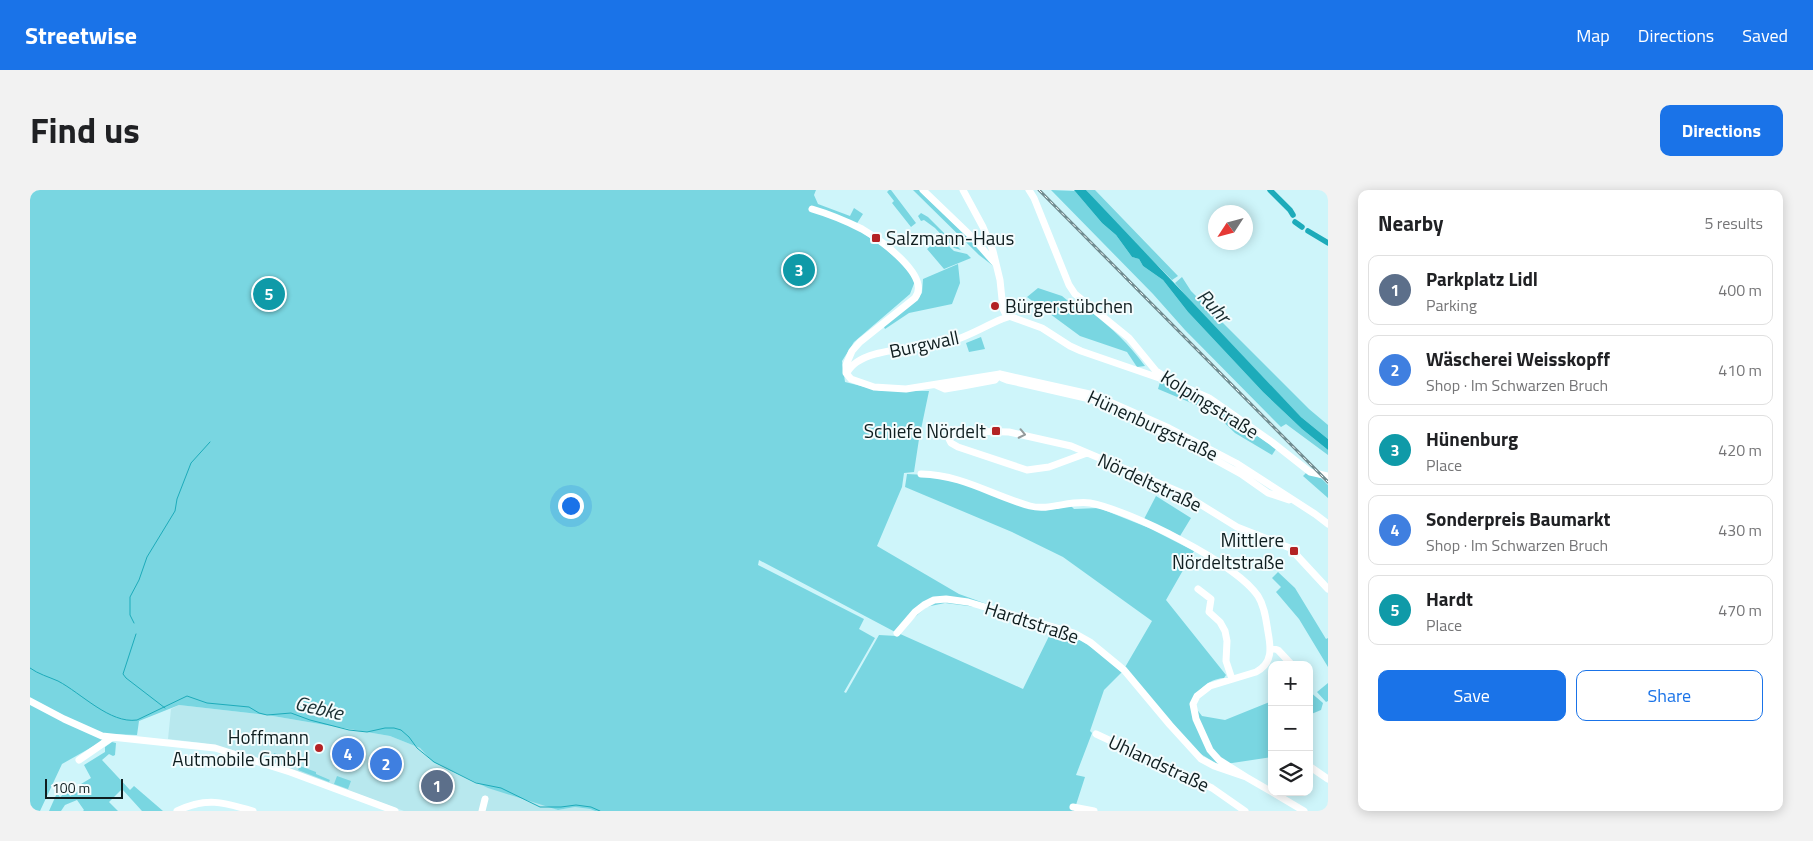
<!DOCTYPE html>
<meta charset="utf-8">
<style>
:root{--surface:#fff;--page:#f2f2f2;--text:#202124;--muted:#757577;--line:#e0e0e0;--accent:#1a73e8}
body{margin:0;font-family:"Titillium Web",sans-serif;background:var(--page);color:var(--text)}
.controls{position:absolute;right:15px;bottom:15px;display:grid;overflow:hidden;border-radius:10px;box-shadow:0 2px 12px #0003}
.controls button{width:45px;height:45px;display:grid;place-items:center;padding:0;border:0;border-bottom:1px solid var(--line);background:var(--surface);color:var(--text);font:25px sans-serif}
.compass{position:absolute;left:1178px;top:15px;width:45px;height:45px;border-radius:50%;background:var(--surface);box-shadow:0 2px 12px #0003;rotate:234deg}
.scale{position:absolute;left:15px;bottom:12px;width:78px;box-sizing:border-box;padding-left:5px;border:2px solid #0f1e20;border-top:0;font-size:14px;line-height:18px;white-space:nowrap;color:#0f1e20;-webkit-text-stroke:4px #f4fcfd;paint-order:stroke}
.you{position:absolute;left:540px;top:315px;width:18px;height:18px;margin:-12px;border:4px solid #fff;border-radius:50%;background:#1a73e8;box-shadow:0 0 0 8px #1a73e833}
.badge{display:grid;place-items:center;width:32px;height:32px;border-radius:50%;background:var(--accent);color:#fff;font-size:16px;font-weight:700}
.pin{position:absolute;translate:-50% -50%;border:2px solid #fff;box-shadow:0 1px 5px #0006}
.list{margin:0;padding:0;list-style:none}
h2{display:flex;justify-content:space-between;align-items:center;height:65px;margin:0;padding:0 20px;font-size:21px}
h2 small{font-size:16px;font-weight:400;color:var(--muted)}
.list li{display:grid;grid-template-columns:32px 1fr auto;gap:15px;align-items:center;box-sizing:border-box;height:70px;margin:0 10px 10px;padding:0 10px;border:1px solid var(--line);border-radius:10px}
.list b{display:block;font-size:19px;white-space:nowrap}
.list p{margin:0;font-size:16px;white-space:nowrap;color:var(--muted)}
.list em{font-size:16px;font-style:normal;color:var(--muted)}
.actions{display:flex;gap:10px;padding:15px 20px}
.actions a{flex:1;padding:11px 0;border:1px solid var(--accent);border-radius:10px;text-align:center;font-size:18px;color:var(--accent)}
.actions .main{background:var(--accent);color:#fff}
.icon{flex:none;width:28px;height:28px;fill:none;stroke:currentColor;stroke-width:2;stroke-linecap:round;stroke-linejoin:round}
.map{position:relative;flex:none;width:1298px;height:621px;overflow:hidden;border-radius:10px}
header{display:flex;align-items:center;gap:30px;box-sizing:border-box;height:70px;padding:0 25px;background:var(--accent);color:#fff}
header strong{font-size:24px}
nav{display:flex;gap:28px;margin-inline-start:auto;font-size:18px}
.intro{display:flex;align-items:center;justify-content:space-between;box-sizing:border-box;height:120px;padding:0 30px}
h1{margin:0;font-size:35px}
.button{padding:12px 22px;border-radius:10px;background:var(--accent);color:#fff;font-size:18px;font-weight:700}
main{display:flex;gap:30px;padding:0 30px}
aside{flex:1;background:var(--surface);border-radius:10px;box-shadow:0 2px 12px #0003}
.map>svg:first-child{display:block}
</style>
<header>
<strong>Streetwise</strong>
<nav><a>Map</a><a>Directions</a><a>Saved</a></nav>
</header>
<div class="intro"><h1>Find us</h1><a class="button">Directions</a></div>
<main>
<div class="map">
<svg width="1298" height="621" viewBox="0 0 1298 621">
<rect width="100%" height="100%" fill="#cef5fa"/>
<!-- built -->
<path fill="#b8e8ee" d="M149,515L237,525L360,546L390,558L403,572L528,620L545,617L560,619L565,621H374L215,563L172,553L138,549L141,519Z"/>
<!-- green -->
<path fill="#79d6e1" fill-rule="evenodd" d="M0,0H786L784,5L788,14L820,26L824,18L833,24L824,38C845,49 873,71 885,91L880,104L824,152L812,171L815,192L851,201H899L889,249L884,282L874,283L872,297L847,356L929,404L1043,445L1094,479L1122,431L1033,367L982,342L875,297L877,284L915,286L1006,320L1040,315L1044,319L1069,318L1119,338L1164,361L1136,410L1196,485L1194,488C1177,489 1167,501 1160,516L1165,517L1172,526L1195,530L1242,511V536L1238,538L1242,552V567L1189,575L1169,563L1094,480L1074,500L1060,541L1062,543L1046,585L1055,587L1044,621H565L560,619L545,617L528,620L458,598L403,572L390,558L360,546L237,525L149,515L109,531L107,545L77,544L69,553L32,574L10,621H0ZM729,370L867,443V446L849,445L816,503L814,502L845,448L829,439L834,429L728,375ZM915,413L946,417L1023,438L993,499L868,443L896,417Z
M859,0H861L886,33L881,37L862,13L864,11L857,2Z
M883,0H889L938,47L963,72L962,75L949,65Z
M1021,0L1045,1L1072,33L1086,45L1102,67L1109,69L1113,76L1133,90L1158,122L1233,202L1272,239L1298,260V265L1256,234L1251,237L1155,140L1123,104Z
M1056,0H1065L1148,86L1142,90L1078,25Z
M891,23L898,27L931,60L924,58L905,38L894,30L891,31L888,26Z
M910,48L924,61L937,64L941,68L914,79L897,59Z
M928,74L930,93L922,114L879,123L855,139L853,135L887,109L892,103L893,89Z
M1152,87L1161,101L1279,219L1298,235V249L1271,227L1169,121L1145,93Z
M1008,98L1032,106L1053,123L1061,122C1083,139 1098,153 1115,176L1107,177L1097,162L1050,146L997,107Z
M951,147L955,159L939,162L936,153Z
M1130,192L1156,201L1186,217L1246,259L1242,265L1205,243L1183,222L1128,199Z
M1276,283L1291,288L1298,295V308L1273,286Z
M1126,306L1161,328L1150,346L1114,329Z
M1248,382L1265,398L1296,449L1298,448V477L1269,429L1246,402L1251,397L1242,388Z
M1298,493V511L1296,512L1287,502Z
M1279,501L1293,513L1291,520L1279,525Z
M82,552L86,553L85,565L83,566L79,564L72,570L100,600L104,596L133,621H112L92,599L79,612L88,621H53L54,620L47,610L35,615L31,621H19L27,603L30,607L37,601L40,606L49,601L48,599L53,596L51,594L61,588L54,575L75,562V557Z
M244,563L265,570L261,578L241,571Z
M270,576L286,582V584L300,590L299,592L268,580Z
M307,586L321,591L318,599L304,594Z"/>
<!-- water -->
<path fill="#1dabba" d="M1044,0H1056L1271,227L1298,249V260L1272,239L1233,202L1158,122L1133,90L1113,76L1109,69L1102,67L1086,45L1072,33Z"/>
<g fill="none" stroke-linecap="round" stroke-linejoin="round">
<!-- stream -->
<path stroke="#1dabba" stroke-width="1" d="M104,433L100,425V407L109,390L117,367L145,321L147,309L161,273L180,252
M106,444L93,484L96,488L135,518
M0,478C8,484 19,487 28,491C51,503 80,534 107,530L157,506L177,513L219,517L229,523L237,525L261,523L280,530L319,540L337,542L355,538H364L371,540L379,547L387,558L404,572L446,593L471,598L510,617H531L546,615L561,617L570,621"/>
<!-- canal -->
<path stroke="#1dabba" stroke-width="5.5" d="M1240,0L1260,20L1263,25
M1265,32L1272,37
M1278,41L1298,53"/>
<!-- minor -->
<path stroke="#fff" stroke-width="7" d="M893,0L942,47L964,72
M933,0L953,37L963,61L970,90L973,119L976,125L1012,138L1040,156L1051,161L1135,190
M999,0L1004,8L1039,95L1045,104L1099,148L1126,181L1143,192L1179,208L1192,217L1242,252L1280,282L1298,286
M782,19C799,24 816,31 832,39C849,49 902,86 885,108L830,152L822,161L816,175V183L821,189L844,197L876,199L970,184L1064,205L1139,238L1206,273L1285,324L1298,334
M817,183C830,155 896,160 922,151C939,146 955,136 972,129L978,127
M906,195L915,199L933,196L965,190L970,184L972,188L977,190L1060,209L1077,216L1160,256L1211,284L1238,303L1259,310
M1057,263L1019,277L997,280L928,257L921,253L919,249L923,245L936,241L979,242L1041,256L1152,303L1207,337L1260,358L1298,399
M891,284C933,285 961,305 1000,316C1019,321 1040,310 1060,313C1099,320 1206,373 1228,406C1235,417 1236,430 1238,442C1241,458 1243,473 1226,482L1180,496L1167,506L1163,514L1166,529L1180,560L1189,570L1216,587
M1168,399L1181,409L1179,422L1190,432L1195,441L1197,451L1196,471L1202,489
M867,443L885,422L894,415L904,410L916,409L938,412L1044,443L1060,452L1094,480L1140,535L1171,569L1184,576L1216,587L1242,602
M1241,458L1248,460L1262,475
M0,511L34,529L72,546L185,558L260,582L365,621
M1066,544L1182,598L1215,621
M49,570L81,548
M1279,576L1298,589
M1242,602L1274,621
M1043,617L1064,621
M147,621C176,607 193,612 223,621
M452,621L455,609"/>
<defs>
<path id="rail" d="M1009,0L1298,292"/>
</defs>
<!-- rail casing -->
<use href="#rail" stroke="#708b8f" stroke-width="3"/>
<!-- rail -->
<use href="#rail" stroke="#f4fcfd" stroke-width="1" stroke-dasharray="4" stroke-linecap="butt"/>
</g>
<!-- one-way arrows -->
<defs><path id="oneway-chevron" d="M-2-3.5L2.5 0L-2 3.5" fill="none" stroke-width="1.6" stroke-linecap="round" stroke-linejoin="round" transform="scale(1.25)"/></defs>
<use stroke="#939a9b" href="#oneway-chevron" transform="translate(992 244) rotate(12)"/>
<!-- markers -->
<g fill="#b32224" stroke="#f4fcfd" stroke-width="2">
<rect x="841" y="43" width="10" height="10" rx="2.5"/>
<circle cx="965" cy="116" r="5"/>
<rect x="961" y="236" width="10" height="10" rx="2.5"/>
<rect x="1259" y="356" width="10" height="10" rx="2.5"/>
<circle cx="289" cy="558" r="5"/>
</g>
<g text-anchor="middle" stroke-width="4" stroke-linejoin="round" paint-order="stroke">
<!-- poi labels -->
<g font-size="19" fill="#0f1e20" stroke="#f4fcfd" text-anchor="end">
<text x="856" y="55" text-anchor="start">Salzmann-Haus</text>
<text x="975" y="123" text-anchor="start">Bürgerstübchen</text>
<text x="956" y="248">Schiefe Nördelt</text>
<text x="1254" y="357">Mittlere<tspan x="1254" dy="22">Nördeltstraße</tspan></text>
<text x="279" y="554">Hoffmann<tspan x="279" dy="22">Autmobile GmbH</tspan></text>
</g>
<!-- street labels -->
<g font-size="19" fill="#0f1e20" stroke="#f4fcfd">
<text transform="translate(894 154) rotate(-12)" y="7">Burgwall</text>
<text transform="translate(1180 214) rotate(32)" y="7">Kolpingstraße</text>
<text transform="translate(1123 235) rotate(25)" y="7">Hünenburgstraße</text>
<text transform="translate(1120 292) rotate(25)" y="7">Nördeltstraße</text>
<text transform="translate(1002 432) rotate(18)" y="7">Hardtstraße</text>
<text transform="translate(1129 573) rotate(25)" y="7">Uhlandstraße</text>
</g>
<!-- water labels -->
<g font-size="20" font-style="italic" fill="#192e31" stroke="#f4fcfd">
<text transform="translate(1184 116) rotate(47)" y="7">Ruhr</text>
<text transform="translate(289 518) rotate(13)" y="7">Gebke</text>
</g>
</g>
</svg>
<div class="controls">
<button>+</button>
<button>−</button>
<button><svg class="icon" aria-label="layers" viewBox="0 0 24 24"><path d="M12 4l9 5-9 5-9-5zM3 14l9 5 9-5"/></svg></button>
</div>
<svg class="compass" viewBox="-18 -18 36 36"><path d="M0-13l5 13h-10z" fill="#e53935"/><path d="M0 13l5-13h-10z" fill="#757577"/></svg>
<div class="scale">100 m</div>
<div class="you"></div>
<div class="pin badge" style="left:407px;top:596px;background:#5c6f8a">1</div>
<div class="pin badge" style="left:356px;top:574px;background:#3f7fe0">2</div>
<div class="pin badge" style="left:769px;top:80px;background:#0f9aa8">3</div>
<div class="pin badge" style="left:318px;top:564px;background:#3f7fe0">4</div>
<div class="pin badge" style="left:239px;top:104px;background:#0f9aa8">5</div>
</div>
<aside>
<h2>Nearby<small>5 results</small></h2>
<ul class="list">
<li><span class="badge" style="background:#5c6f8a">1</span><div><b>Parkplatz Lidl</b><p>Parking</p></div><em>400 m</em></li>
<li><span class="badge" style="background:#3f7fe0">2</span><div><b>Wäscherei Weisskopff</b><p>Shop · Im Schwarzen Bruch</p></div><em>410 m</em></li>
<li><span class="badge" style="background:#0f9aa8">3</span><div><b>Hünenburg</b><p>Place</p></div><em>420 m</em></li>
<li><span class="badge" style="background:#3f7fe0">4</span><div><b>Sonderpreis Baumarkt</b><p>Shop · Im Schwarzen Bruch</p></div><em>430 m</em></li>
<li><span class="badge" style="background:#0f9aa8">5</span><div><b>Hardt</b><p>Place</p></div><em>470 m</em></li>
</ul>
<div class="actions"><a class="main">Save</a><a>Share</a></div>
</aside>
</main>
